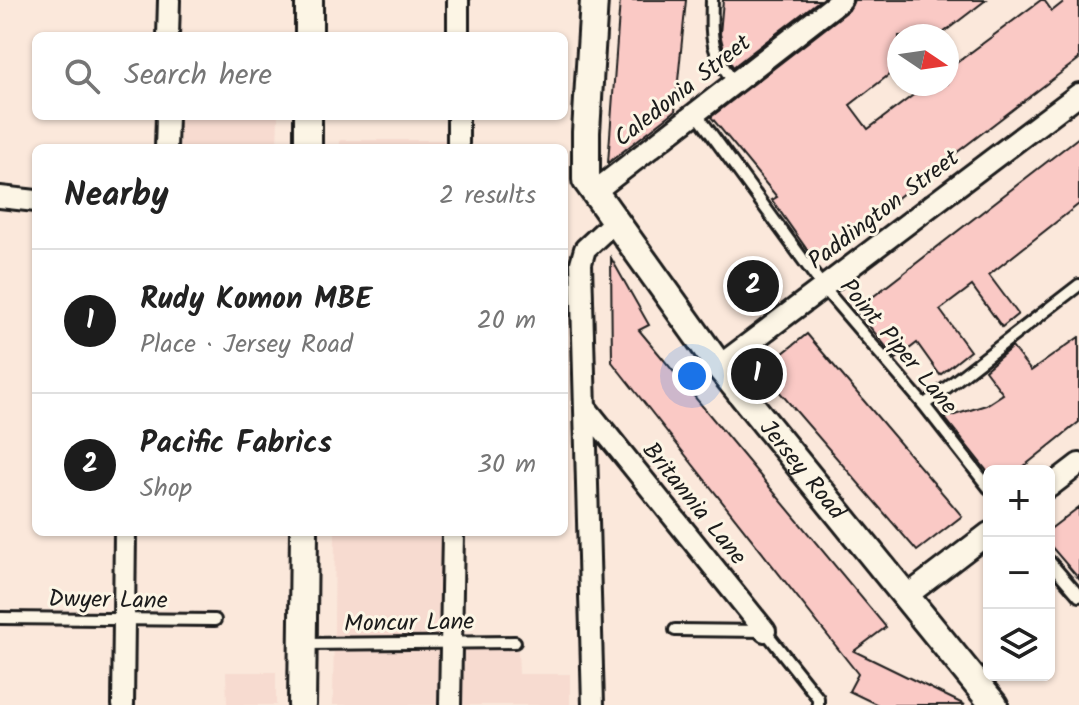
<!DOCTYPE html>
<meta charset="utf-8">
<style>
:root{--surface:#fff;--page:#f2f2f2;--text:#222;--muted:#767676;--line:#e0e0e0;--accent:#1c1c1c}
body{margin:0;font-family:Kalam,sans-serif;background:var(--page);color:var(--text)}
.controls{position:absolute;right:24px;bottom:24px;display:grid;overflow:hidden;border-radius:12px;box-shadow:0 2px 6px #0004}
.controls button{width:72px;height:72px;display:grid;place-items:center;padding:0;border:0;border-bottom:2px solid var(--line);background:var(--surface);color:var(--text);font:40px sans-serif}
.compass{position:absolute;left:887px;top:24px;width:72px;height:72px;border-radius:50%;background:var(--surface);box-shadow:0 2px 6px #0004;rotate:103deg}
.you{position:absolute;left:692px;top:376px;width:28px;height:28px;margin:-20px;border:6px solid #fff;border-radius:50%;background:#1a73e8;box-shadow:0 0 0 12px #1a73e833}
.badge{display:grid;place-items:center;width:52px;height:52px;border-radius:50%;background:var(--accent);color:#fff;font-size:26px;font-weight:700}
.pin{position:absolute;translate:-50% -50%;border:4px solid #fff;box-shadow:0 2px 8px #0006}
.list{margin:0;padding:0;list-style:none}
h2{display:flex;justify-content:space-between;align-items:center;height:104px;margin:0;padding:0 32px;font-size:34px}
h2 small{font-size:26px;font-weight:400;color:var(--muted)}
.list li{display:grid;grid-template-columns:52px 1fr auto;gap:24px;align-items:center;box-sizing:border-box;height:144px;padding:0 32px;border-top:2px solid var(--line)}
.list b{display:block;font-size:30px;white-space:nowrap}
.list p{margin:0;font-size:26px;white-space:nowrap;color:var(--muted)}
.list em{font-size:26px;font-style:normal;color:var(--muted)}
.icon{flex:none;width:44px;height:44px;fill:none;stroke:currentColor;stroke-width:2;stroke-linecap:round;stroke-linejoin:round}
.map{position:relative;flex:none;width:1079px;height:705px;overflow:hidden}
.search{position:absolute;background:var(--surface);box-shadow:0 2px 6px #0004;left:32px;top:32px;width:536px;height:88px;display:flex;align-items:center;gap:20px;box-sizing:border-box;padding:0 28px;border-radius:12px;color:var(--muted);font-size:30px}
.panel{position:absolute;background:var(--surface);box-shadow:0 2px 6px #0004;left:32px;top:144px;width:536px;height:392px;border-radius:12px}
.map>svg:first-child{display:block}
</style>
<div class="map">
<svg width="1079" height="705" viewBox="0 0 1079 705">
<rect width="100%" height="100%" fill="#fbe8db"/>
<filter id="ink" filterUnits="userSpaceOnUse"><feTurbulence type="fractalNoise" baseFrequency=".0125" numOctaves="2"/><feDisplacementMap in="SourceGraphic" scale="16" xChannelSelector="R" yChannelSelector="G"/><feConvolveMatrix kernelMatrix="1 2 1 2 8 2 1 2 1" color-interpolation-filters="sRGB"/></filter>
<g filter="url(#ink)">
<!-- built -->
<path fill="#f7dbd0" d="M180,116H278L277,148H180Z
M340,140H445V148H340Z
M335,532H442L441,649L518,650L519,674H570V705H333Z
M226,672H276V705H227Z"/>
<!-- building -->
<path fill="#fac9c5" stroke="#1c1c1c" stroke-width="2" d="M620,0H686L675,111L608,163Z
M723,0H820L733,67L724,50L720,34Z
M854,0H986L939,36H899V67L850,105L868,129L928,84H947V70L1041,0H1044L1052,11L1066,0H1079V59L815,261L772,200L777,197L711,117L849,10Z
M1079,137V204L989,275L1018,314L1002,327L972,286L940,310L970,351L940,375L917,343L896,359L856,310Z
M611,258L649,325L639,330L886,627L854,651L965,705H878L849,691L858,674L612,362Z
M807,334L962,516L917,551L778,390L773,393L767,386V379L788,361L782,354Z
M1079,337V422L1018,471H987L945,418L986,405L1003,394L985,370L1012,347L1031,371Z
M1079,507V579L1049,544V530Z"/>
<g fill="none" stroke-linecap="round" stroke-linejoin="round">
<defs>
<path id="service" d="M712,0C711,40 710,49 734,83
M696,113L823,287L924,405L989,488
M924,405L1079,285
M1049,561L1079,596
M0,618L215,620
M675,630L765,631L818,698V705
M305,644L515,642"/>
<path id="minor" d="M168,36L169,0
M458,36V0
M166,148L167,116
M458,148V116
M594,192L841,0
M0,197L36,201
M719,366L1079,94
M585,407L765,631
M1049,487L1079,464
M904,598L989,533
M123,705L125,532
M450,705L453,532
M593,705L581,263L585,249L614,222"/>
<g id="tertiary">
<path id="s1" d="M594,0L586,132V180L719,366L994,705"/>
<path d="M309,36V0"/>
<path d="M308,148V116"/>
<path d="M302,705L304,532"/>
</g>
</defs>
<!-- service casing -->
<use href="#service" stroke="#1c1c1c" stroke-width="16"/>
<!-- minor casing -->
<use href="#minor" stroke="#1c1c1c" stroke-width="26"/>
<!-- tertiary casing -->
<use href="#tertiary" stroke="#1c1c1c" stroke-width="32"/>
<!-- service -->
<use href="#service" stroke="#fcf5e5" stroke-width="10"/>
<!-- minor -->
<use href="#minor" stroke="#fcf5e5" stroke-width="20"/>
<!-- tertiary -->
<use href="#tertiary" stroke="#fcf5e5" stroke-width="26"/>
</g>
</g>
<g text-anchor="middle" stroke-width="6" stroke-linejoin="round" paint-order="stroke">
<!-- street labels -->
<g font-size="24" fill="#1c1c1c" stroke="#fcf5e5">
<text transform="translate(682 90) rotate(-38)" y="8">Caledonia Street</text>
<text transform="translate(883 209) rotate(-37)" y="8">Paddington Street</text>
<text transform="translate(899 346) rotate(50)" y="8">Point Piper Lane</text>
<text dy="8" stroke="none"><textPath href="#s1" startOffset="542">Jersey Road</textPath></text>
<text transform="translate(695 503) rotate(51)" y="8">Britannia Lane</text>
<text transform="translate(108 599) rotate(1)" y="8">Dwyer Lane</text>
<text transform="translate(409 622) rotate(-1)" y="8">Moncur Lane</text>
</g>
</g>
</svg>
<div class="controls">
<button>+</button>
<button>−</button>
<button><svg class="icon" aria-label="layers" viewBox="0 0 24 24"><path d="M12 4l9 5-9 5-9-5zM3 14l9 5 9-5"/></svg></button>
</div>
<svg class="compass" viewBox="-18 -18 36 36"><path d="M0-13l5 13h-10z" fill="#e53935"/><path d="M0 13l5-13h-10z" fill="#767676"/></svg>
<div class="you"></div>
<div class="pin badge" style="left:757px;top:374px">1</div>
<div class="pin badge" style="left:753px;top:286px">2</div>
<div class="search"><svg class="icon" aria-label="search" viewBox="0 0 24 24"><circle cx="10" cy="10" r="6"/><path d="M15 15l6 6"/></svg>Search here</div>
<section class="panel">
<h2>Nearby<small>2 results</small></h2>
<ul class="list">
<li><span class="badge">1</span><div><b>Rudy Komon MBE</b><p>Place · Jersey Road</p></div><em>20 m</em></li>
<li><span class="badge">2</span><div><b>Pacific Fabrics</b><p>Shop</p></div><em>30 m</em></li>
</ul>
</section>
</div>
